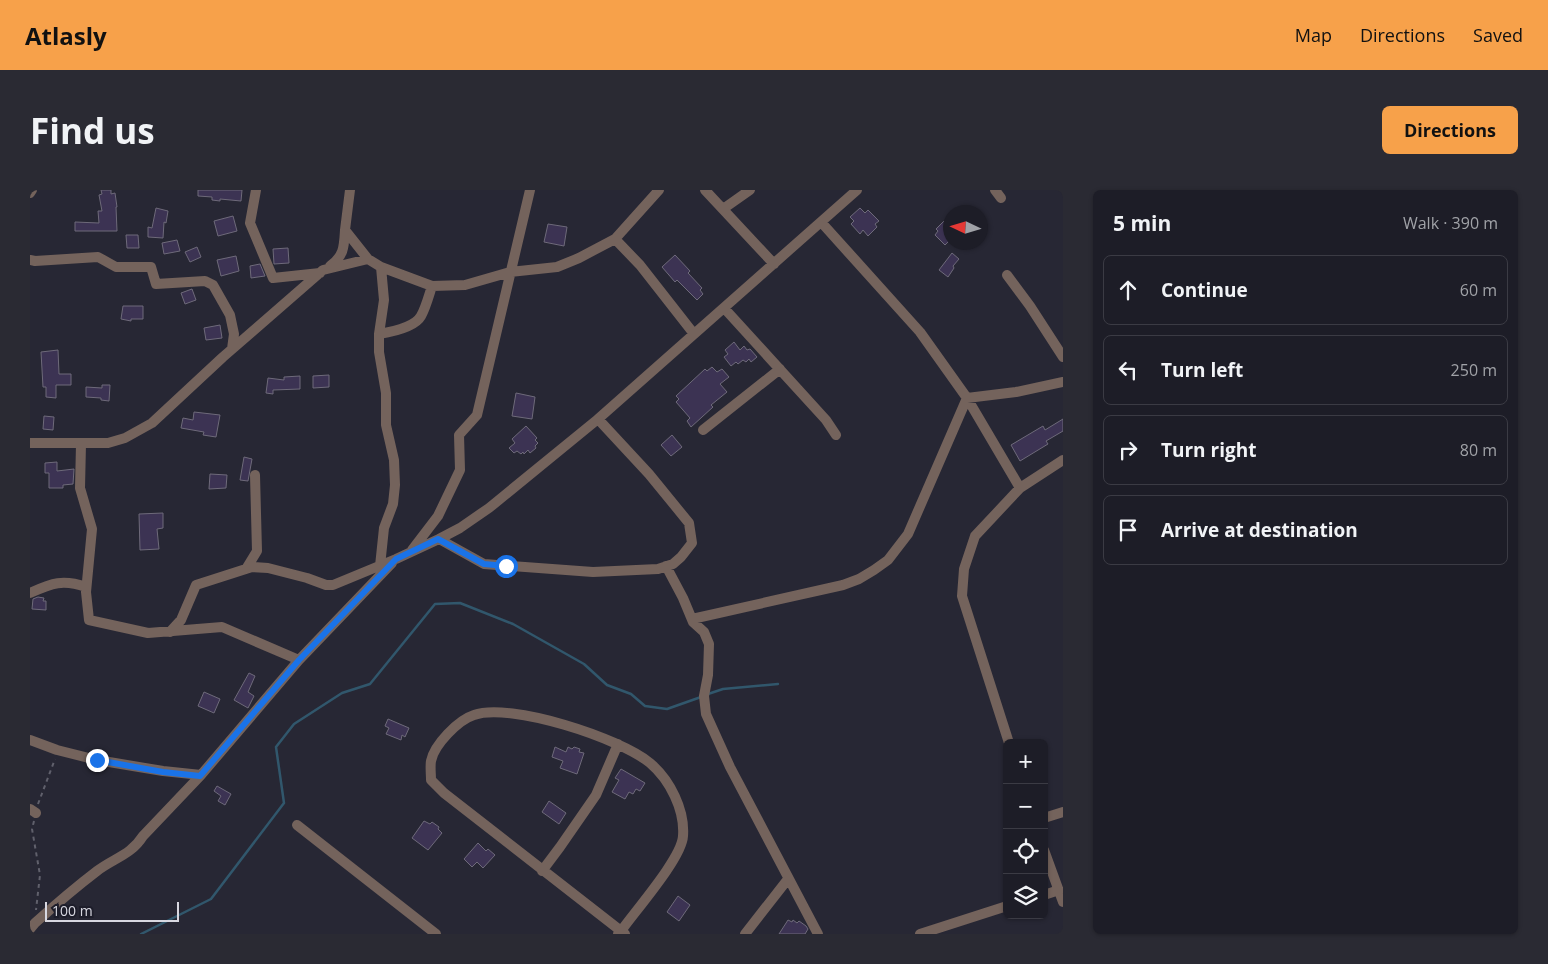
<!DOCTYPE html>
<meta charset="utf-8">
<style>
:root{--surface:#1d1d27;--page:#2a2a33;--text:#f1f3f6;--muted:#a0a2a7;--line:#3b3b44;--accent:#f7a14a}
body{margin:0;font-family:"Open Sans",sans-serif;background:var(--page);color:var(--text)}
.controls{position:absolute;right:15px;bottom:15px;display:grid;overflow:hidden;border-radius:8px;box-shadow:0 1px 4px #0004}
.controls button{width:45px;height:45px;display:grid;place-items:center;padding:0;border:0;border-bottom:1px solid var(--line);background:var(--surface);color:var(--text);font:25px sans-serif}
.compass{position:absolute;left:913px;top:15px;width:45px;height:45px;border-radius:50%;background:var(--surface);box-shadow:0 1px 4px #0004;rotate:274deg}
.scale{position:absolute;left:15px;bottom:12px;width:134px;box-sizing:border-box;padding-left:5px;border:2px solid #d8d8e1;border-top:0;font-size:14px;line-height:18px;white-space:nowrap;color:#d8d8e1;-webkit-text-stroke:4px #1d1d2a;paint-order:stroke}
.stop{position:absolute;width:15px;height:15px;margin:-11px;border:4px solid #1a73e8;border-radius:50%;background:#fff}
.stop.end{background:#1a73e8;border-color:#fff;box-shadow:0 1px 5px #0008}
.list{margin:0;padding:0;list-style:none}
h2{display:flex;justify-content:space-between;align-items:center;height:65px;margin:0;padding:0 20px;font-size:21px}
h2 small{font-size:16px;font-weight:400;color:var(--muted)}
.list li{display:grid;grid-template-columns:32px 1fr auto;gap:15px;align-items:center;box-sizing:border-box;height:70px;margin:0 10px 10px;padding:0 10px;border:1px solid var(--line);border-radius:8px}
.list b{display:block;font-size:19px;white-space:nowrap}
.list em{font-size:16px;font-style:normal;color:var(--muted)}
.icon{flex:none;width:28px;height:28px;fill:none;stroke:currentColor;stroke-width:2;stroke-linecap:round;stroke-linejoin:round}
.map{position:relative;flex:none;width:1033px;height:744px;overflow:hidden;border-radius:8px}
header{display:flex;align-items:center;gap:30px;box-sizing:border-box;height:70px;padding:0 25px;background:var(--accent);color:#111}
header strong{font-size:24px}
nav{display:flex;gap:28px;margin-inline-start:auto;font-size:18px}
.intro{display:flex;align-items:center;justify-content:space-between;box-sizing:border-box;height:120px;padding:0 30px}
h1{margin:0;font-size:35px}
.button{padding:12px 22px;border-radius:8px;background:var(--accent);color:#111;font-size:18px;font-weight:700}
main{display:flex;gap:30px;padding:0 30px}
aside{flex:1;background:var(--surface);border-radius:8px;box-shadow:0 1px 4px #0004}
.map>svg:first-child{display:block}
</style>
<header>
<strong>Atlasly</strong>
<nav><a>Map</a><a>Directions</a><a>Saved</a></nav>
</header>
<div class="intro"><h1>Find us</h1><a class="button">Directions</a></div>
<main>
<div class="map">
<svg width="1033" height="744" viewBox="0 0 1033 744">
<rect width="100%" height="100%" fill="#272734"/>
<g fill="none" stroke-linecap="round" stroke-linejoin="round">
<!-- stream -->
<path stroke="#31576c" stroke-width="2.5" d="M678,504L693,499L748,494
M111,744L181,709L254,613L246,557L264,534L312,503L340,494L405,414L430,413L483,434L554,474L577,495L601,504L615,516L637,519L671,507"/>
</g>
<!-- building -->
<path fill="#3c3353" stroke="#6e6a7a" d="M71,0H81V4L85,3L87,17H86L87,41H45V32L69,33L68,21H72L69,5L72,4Z
M168,0H212L211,11L190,9V11L182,10V7L168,6Z
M126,18L138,21L136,33L134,32L133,48L118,47V37L122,38Z
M830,18L835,23L838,20L849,31L845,34L847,37L838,46L833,40L830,44L821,34L824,31L820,27Z
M203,26L207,41L188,46L184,31Z
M914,31L920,38V50L915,55L905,45L908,41L906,39Z
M518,34L537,37L534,56L514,52Z
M96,45H108L109,58H97Z
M147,50L150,61L134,64L132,53Z
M167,57L171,67L160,72L155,62Z
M258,58L259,73L244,74L243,59Z
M922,63L929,69L923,76L924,78L918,87L909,80Z
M645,65L660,81L658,83L672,98L670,100L673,104L667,110L647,90L645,92L632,77Z
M206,66L209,81L191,86L187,70Z
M230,74L235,86L221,88L220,76Z
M162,99L166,110L155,114L151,103Z
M93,116H113V129H101V131L91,129Z
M190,135L192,148L176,150L174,138Z
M704,152L710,160L714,156L717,160L720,159L727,167L721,172L719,169L716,172L713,170L708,174L706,172L701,176L694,167L698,164L695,160Z
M28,160L29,184H41V195H26V208L16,207V197H13L11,162Z
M682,177L687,182L692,179L699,187L690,194L697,202L681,215L683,217L661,237L657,231L660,228L646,212L649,209L646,206L675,179L677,181Z
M299,185V197L283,198V186Z
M270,186V199L243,200V204L236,203L238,188L254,190V187Z
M72,195H80L79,211L71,210V208L56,207V197L72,198Z
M486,203L505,207L502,229L482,226Z
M164,222L190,225L186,247L173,245L174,242L151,238L153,228L163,230Z
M14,226L24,227L23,240L13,239Z
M1033,229V241L1016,251L1018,254L990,271L981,255L1013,236L1015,240Z
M496,236L507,248L505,250L508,253L505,256L506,258L500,263L498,260L494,264L493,262L491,264L487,261L484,263L479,258L485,253L482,249Z
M642,245L652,257L641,266L631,255Z
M214,267L222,269L218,291L210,290Z
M27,272V281L44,279L43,294L33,295V298H19V283H15V273Z
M180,284L197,285L196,298L179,299Z
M133,323V338L127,339L129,359L110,360L109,324Z
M8,407L14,408L13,411H16V420L2,419L3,409Z
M219,483L225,486L218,502L224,506L218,518L204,510Z
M174,502L190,509L184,523L168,516Z
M358,529L379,538L375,547L372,545L371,550L356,544L359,538L355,536Z
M525,557L536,562L538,557L542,559L544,557L550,559L549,562L554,563L547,584L530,578L533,571L522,567Z
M591,579L615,593L610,601L606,599L603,604L599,602L595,609L582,602L589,590L585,588Z
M187,596L201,604L195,615L188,611L191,606L184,601Z
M519,611L536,623L529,634L512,622Z
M394,631L400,634L402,632L409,637L408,639L412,643L398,660L382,648Z
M448,653L456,661L458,659L465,665L453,678L447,672L442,677L434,669Z
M648,706L660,715L649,731L637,722Z
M758,730L762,732L763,730L767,733L769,731L776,736L778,739L775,744H749Z"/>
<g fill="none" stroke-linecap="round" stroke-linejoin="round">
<!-- path -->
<path stroke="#60606c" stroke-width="2" stroke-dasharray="4 4" stroke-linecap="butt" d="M8,614L25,569
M4,631L2,639L10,685L6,720"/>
<!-- minor -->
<path stroke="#74635c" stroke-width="10" d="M226,0L220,33L243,88L290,83
M320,0L315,40L338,69L351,77L354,110L349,144V162L356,203V235L364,270L365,295L363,314L354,338L350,376
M675,0L744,74
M965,0L971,8
M0,3L2,0
M693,19L720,0
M791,32L890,142L937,208L990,298
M585,49L610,75L664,144
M0,70L5,71L68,67L86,77H121L126,94L175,91L183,95L200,125L204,144L202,159
M300,76C314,66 314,57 315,40
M351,77L402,96
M977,85L1000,116L1033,167
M694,118L796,230L806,245
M349,144C361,142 385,137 391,126C396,117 399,105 402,96L435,95L480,82L527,77L549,68L585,49L629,0
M673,240L750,179
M0,253H78L95,248L122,233L193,167L293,80L338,69
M51,254L50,298L62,339L56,402L59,430L118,443L192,437L269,470
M409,349L454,374L563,382L628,379L643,374L651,367L662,353L659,333L619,284L568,229
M382,360L408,326L430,280L429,245L447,225L500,0
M636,376L653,408L663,432L674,442L679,454L678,485L674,506L676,524L700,577L788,744
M216,379L227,361L225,285
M0,403C22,393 33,389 56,397
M662,429L813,395L829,389L844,380L858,370L878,344L937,208L986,202L1033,192
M140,442L151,430L166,395L222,377L238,378L277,388L296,395H303L366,369L409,349L430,338L459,318L568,229L827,0
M0,550L27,560L67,570L133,581L171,585
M979,553L932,406L934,379L945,346L990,298L1033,270
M0,619L6,623
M1014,628L1033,622
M267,635L406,744
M1014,660L1033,712
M512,681L530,657L566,605L588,554
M1014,705L1029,700
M0,739L5,733C25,715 46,697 67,681C84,668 101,665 113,646L171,585L269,470L362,373
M588,744L591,741C605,721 652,668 653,646C655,620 640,590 620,573C590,548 480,512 444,525C428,530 404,555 401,571C400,576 401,584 401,590L414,603L591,741L595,744
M715,744L758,689
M890,744L977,716"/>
</g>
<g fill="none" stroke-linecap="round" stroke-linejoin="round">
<!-- route -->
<path stroke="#1a73e8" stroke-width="6" d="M67,570L133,582L170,586L269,470L366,369L408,349L454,374L476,376"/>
</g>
</svg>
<div class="controls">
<button>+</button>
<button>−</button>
<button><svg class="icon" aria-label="locate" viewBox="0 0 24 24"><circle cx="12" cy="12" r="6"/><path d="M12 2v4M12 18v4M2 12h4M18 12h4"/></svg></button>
<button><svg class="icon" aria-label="layers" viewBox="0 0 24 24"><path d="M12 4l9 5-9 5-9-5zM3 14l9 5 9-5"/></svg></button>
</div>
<svg class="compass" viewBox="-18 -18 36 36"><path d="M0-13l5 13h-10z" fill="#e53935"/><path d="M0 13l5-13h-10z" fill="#a0a2a7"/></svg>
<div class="scale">100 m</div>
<div class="stop" style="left:476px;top:376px"></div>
<div class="stop end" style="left:67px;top:570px"></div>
</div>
<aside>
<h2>5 min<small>Walk · 390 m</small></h2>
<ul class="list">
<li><svg class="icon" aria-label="ahead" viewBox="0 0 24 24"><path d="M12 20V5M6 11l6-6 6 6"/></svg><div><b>Continue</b></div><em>60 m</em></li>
<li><svg class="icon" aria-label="left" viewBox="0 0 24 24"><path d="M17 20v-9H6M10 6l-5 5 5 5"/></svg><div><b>Turn left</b></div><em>250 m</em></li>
<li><svg class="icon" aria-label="right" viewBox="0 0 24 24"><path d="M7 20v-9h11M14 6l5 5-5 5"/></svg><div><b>Turn right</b></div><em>80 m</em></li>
<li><svg class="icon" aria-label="arrive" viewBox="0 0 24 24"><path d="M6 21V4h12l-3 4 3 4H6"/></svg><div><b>Arrive at destination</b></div></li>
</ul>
</aside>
</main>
